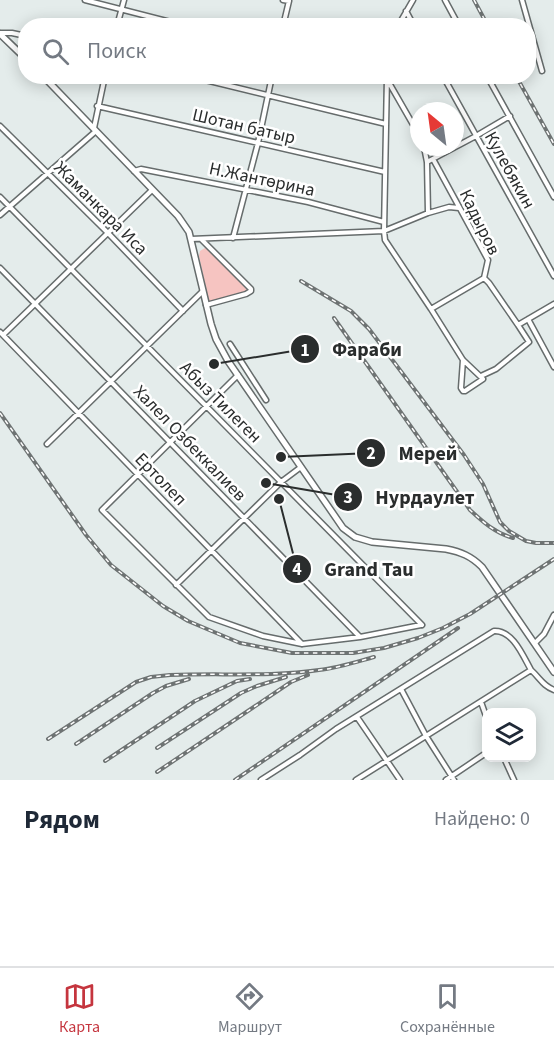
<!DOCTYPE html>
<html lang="ru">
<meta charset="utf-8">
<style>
:root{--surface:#fff;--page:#f6f6f7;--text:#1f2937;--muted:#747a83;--line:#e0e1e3;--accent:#c5353e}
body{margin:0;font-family:"Source Sans 3",sans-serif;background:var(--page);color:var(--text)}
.controls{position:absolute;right:18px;bottom:18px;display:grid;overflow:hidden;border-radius:12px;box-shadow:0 3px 15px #0003}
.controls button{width:54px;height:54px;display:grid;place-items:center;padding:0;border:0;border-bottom:2px solid var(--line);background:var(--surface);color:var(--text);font:30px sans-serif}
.compass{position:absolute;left:410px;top:102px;width:54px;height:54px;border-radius:50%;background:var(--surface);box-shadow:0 3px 15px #0003;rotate:331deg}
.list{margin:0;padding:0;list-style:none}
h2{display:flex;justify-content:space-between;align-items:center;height:78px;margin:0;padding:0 24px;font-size:26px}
h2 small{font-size:20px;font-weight:400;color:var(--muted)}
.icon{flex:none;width:33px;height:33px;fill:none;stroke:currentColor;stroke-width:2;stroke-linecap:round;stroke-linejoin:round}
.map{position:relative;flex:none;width:554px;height:780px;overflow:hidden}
.search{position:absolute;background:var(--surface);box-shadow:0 3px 15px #0003;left:18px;right:18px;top:18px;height:66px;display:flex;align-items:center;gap:15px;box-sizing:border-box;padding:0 21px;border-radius:24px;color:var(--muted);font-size:22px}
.sheet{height:186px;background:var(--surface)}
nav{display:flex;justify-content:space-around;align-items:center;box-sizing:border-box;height:84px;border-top:2px solid var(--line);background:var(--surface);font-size:16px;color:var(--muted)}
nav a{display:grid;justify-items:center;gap:3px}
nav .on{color:var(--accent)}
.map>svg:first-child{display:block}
</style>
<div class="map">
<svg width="554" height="780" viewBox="0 0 554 780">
<rect width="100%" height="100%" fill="#e4eceb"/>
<!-- green -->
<path fill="#f6c4c1" d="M205,248L211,250L248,291L209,302L199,256L200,251Z"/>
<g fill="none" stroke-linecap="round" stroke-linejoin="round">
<defs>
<path id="minor" d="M85,0L186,26
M283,0L289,1L283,26
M445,0L459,26
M522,0L542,71
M406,11L414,26
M117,26L124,0
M398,26L413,0
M0,33H12L26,36
M189,76L386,124
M387,76L384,231L385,240L431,309L484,278
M443,76L554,276
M487,76L554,197
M388,81L419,135
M97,106L385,172
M0,126L108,233L183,311
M94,128L105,76
M433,159L488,260L484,278L489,283L518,325L529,342L496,369L481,376
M427,162L476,136L510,116
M134,171L141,169L308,202L384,222
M0,197L422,625
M428,213L449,207L459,208
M0,215L96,131
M233,238L258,143L272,76
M191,239L384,231L428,213L427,162L424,147
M202,240L251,289V291L246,294L206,305
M0,268L359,636
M431,309L463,360L483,379L465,391H463L461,388L463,360
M528,319L554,367
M518,325L554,304
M0,332L302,644
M3,335L152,190
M230,344L266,400
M238,375L102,510L209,617L263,636L302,644L360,637L421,625
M47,444L203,291
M176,585L281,482L301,467
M535,643L544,634L554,615
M401,689L426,736L454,780
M481,702L486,716
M357,717L400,780
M504,758L514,780
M261,780L300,755L336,729L494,631C513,630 523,656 531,670
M356,780L531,670C541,679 542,685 554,690
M446,780L486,753"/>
<path id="major" d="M0,34L26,59
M43,76L178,216L189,232L211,324L216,339L228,361L343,528L355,537L372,542L446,549C461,552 471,556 482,567L554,672"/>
</defs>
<!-- minor casing -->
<use href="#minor" stroke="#666c6c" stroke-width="7"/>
<!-- major casing -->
<use href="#major" stroke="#666c6c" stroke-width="8"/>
<!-- minor -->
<use href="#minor" stroke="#fff" stroke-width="4"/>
<!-- major -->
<use href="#major" stroke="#fff" stroke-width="5"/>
<defs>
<path id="rail" d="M474,0L488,26
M516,76L554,144
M301,281L351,311L369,329L464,455L483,484L500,522L509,531L526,541L536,543H554
M334,318L470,510C483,522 495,533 513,538
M0,413L86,535L111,565L163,606L188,621L240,643L292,653H353L384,648L418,638L443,628L470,614L554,559
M48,739L136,682L151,677L170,675C219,673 271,677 319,670C338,668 356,662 374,657
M76,744L153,693L166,686L189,679
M157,748L241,693L257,686L286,677
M105,761L195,701L237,681L250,679
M157,772L291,682L308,675
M235,780L458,628"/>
</defs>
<!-- rail casing -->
<use href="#rail" stroke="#6e7373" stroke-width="4"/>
<!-- rail -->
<use href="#rail" stroke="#fff" stroke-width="1.5" stroke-dasharray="4.5" stroke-linecap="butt"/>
</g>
<g text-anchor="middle" stroke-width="5" stroke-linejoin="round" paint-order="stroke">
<!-- street labels -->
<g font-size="18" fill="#2a2d2d" stroke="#fff">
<text transform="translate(244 126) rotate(13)" y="6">Шотан батыр</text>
<text transform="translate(510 170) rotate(61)" y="6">Кулебякин</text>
<text transform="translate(262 179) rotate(12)" y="6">Н.Жантөрина</text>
<text transform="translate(101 208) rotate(45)" y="6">Жаманкара Иса</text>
<text transform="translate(480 222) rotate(64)" y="6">Кадыров</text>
<text transform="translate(221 402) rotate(45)" y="6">Абыз Тилеген</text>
<text transform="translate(190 443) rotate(46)" y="6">Халел Озбеккалиев</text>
<text transform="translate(161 479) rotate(46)" y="6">Ертолеп</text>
</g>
</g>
<!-- callouts -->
<path fill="none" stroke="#2a2d2d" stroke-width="2" d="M214 364L305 349M281 457L371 453M266 483L348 497M279 499L297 569"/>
<g fill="#2a2d2d" stroke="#fff" stroke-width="2">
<circle cx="214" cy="364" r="6"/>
<circle cx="281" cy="457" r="6"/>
<circle cx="266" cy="483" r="6"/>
<circle cx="279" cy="499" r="6"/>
<circle cx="305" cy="349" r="15"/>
<circle cx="371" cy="453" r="15"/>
<circle cx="348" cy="497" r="15"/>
<circle cx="297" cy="569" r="15"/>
</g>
<g font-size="18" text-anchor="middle" font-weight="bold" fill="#fff">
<text x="305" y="356">1</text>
<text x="371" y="459">2</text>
<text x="348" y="503">3</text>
<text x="297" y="575">4</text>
</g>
<g font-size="20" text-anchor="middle" font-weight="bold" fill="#2a2d2d" stroke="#fff" stroke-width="5" stroke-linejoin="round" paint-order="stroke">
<text x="367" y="356">Фараби</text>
<text x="428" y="460">Мерей</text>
<text x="425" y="504">Нурдаулет</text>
<text x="369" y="576">Grand Tau</text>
</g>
</svg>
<div class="controls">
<button><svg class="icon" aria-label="layers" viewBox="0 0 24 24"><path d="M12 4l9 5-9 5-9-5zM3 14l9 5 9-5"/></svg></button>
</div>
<svg class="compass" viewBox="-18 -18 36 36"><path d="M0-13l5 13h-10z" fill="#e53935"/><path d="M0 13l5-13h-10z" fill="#747a83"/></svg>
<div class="search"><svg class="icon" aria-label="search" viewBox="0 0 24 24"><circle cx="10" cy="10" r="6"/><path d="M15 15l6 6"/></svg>Поиск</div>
</div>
<section class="sheet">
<h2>Рядом<small>Найдено: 0</small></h2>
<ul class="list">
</ul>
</section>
<nav>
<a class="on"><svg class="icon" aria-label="map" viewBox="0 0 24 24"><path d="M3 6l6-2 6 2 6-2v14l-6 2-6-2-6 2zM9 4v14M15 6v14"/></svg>Карта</a>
<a><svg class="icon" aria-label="directions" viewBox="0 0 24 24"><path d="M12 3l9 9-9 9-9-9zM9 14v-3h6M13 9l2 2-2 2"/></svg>Маршрут</a>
<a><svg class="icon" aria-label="saved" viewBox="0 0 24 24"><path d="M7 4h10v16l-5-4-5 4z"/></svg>Сохранённые</a>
</nav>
